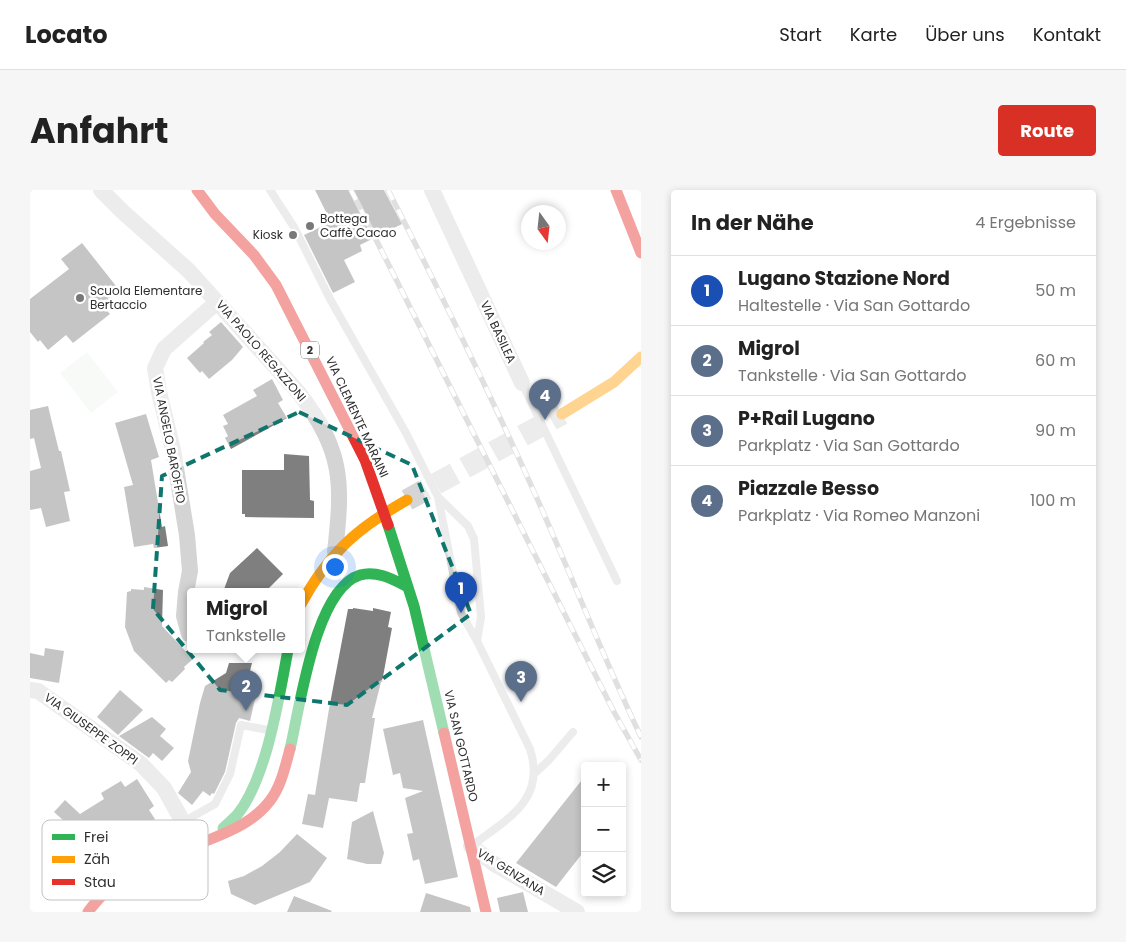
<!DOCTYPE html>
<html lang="de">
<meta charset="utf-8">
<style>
:root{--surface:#fff;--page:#f6f6f6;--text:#222;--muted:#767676;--line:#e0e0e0;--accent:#d93025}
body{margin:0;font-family:Poppins,sans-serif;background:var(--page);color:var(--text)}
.controls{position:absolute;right:15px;bottom:15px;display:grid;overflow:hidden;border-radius:5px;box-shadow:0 2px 8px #0003}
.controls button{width:45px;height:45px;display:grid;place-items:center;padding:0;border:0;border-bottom:1px solid var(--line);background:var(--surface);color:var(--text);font:25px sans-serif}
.compass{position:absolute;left:491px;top:15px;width:45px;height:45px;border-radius:50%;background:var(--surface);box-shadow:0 2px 8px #0003;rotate:165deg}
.you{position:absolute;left:304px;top:376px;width:18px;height:18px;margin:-12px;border:4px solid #fff;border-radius:50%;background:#1a73e8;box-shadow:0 0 0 8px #1a73e833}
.badge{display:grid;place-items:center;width:32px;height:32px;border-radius:50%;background:var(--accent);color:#fff;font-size:16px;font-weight:700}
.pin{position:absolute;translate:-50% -41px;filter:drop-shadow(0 1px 2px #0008)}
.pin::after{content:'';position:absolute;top:26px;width:18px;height:15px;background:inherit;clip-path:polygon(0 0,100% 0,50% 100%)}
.popup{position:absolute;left:157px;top:398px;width:118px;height:65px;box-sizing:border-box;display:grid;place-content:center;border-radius:5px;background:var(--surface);filter:drop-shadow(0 1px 4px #0005);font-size:16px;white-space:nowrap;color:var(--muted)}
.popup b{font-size:19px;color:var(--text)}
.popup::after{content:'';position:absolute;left:50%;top:100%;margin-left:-10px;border:10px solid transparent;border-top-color:var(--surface)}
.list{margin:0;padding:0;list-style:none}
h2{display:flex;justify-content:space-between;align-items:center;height:65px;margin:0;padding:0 20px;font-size:21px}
h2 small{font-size:16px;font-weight:400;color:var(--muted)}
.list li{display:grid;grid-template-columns:32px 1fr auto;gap:15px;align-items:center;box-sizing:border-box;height:70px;padding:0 20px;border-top:1px solid var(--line)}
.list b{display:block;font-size:19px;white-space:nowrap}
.list p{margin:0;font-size:16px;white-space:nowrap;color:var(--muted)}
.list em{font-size:16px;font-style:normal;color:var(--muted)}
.icon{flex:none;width:28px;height:28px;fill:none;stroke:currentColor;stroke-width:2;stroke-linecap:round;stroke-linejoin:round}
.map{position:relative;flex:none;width:611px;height:722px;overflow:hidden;border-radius:5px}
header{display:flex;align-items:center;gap:30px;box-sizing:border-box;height:70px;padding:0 25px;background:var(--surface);border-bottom:1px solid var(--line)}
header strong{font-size:24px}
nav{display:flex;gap:28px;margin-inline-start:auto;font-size:18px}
.intro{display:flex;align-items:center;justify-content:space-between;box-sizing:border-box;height:120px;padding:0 30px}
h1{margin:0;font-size:35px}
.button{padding:12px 22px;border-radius:5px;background:var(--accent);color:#fff;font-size:18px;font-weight:700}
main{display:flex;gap:30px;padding:0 30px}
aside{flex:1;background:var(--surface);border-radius:5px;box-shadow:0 2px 8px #0003}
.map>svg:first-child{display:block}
</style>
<header>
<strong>Locato</strong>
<nav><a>Start</a><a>Karte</a><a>Über uns</a><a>Kontakt</a></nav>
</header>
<div class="intro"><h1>Anfahrt</h1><a class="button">Route</a></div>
<main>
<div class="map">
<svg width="611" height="722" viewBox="0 0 611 722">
<rect width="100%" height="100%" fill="#fff"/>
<!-- green -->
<path fill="#edf4ee" d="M57,162L88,202L61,223L30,183Z"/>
<!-- building -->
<path fill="#7f7f7f" d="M285,0H354L372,34L330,55L332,61L314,70L325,92L303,103L274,45L301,32Z
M52,53L90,101L72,115L80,124L43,153L36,145L18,160L10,150L8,152L0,142V109L39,79L31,69Z
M191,132L213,157L202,170L179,189L172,181L170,183L157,168L174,153L173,152L182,145L179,142Z
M242,189L253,210L248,213L257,228L201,259L195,248L198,246L193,236L198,234L193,225L227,206L223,200Z
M18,216L29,261H31L40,301L34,302L40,331L16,337L11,318L0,320V281L11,278L4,248L0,249V220Z
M116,224L129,267L121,270L132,337L135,336L138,356L124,358L123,354L104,357L94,297L103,295L85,233Z
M254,264L279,266L280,310L284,311V328L215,327V324H212V280H254Z
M227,358L253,384L235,402H193L200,383Z
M114,397L133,400L132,436L163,469L154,477L155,479L142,492L139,490L136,493L104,461L95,437L97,402L101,401V399L114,400Z
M323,418L343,421V418L361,422L358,437L362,438L352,492H351L342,528H345L335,593H330L327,612L299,608L293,638L272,634L278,604L285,605L299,519L318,419H323Z
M15,458L34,461L29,493L0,488V463L14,466Z
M199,473H222L217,493L228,496L220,531L209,528L206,533L195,582L184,604L182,603L180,606L173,601L162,615L148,603L161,582L158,571L170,513L175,496L196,483Z
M90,500L113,520L88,545L67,527Z
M122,527L136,539L130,546L144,558L132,571L123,563L119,568L89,546Z
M393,530L428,687L395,694L389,669L383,671L377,644L383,643L375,608L393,601L373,598L370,583L363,585L353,539Z
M555,586V660L526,697L486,673Z
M107,589L124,616L119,620L125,629L90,651L84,642L79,645L76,640L54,664L52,662L43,672L18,649L34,631L24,622L35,610L50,624L74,609L71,603L91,591L95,597Z
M343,621L354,663L351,674H337L317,669L322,632Z
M267,644L297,668L280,692L225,715L201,704L198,691L214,686L232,676L250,662Z
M493,702L498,722H470L467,708Z
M396,703L440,717L441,722H390Z
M264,706L302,721L301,722H257Z"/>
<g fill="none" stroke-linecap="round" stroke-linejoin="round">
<!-- secondary-tunnel -->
<path stroke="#d5d5d5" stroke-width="22" stroke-dasharray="22 11" stroke-linecap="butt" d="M377,310L532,224"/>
<!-- lane -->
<path stroke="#d4d4d4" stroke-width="8" d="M240,0L264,37L300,109L376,243L408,307L431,423L447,451L500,559C516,609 479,628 444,654
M492,193L587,391
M408,307L438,336L444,349L451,427L447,451
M505,583L519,570L543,542
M153,632L185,614L200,584L211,535L238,540"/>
<!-- street -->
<path stroke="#d4d4d4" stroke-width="16" d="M71,0L93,22L159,81L269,203C313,261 313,291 305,362
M402,0L492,193
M159,444L154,426L156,402L160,381L157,345L143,260L129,202L125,178L134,159L187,112
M0,500L8,501L111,574L134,598L153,632
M441,656L463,673L547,722"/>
<!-- fast -->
<path stroke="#30b455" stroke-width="11" d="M358,335L384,416L414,543
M260,559C270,517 285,399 330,385C347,380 364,390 378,397
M193,638C198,634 203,629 207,625C237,588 249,507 258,460"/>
<!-- slow -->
<path stroke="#ff9f0a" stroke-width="11" d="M532,224L584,192L611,167
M271,414C299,363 327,338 377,310"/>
<!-- jam -->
<path stroke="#e5322d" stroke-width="11" d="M167,0L185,24L224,65L246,95L335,270L358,335
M586,0L611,63
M414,543L456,722
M58,722C87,681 137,667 181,649C203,640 224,631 239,612C251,597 255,577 260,559"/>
<defs>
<path id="rail" d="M321,0L584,522L611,570
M358,0C409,100 459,201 505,304C541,384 573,467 611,547"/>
</defs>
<!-- rail casing -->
<use href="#rail" stroke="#bbb" stroke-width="5.5"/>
<!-- rail -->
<use href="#rail" stroke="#fff" stroke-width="4" stroke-dasharray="11" stroke-linecap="butt"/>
</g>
<!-- marked area -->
<path d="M0 0H611V722H0ZM269,222L382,275L441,424L317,515L190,500L123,419L132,286Z" fill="#fff" fill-opacity=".55" fill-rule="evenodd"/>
<path fill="none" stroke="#0f766e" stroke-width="4" stroke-dasharray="10 6" stroke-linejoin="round" d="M269,222L382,275L441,424L317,515L190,500L123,419L132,286Z"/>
<!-- markers -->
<g fill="#787878" stroke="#fff" stroke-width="2">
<circle cx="280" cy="36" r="5"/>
<circle cx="263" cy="45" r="5"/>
<circle cx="50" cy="108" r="5"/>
</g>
<g text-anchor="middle" stroke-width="5" stroke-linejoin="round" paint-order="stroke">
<!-- shield labels -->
<rect fill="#fff" stroke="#6d6d6d" stroke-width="1" x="271" y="151.5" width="18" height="17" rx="4"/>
<g font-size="11" font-weight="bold" fill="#2f2f2f">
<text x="280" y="164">2</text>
</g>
<!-- poi labels -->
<g font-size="12" fill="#2f2f2f" stroke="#fff" text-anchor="start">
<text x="290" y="33">Bottega<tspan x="290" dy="14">Caffè Cacao</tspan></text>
<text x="253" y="49" text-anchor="end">Kiosk</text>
<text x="60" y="105">Scuola Elementare<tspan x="60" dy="14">Bertaccio</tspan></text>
</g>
<!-- street labels -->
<g font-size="12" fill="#2f2f2f" stroke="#fff">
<text transform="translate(468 142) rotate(65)" y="4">VIA BASILEA</text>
<text transform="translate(231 161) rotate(49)" y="4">VIA PAOLO REGAZZONI</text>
<text transform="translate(327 227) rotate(65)" y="4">VIA CLEMENTE MARAINI</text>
<text transform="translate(139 250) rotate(79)" y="4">VIA ANGELO BAROFFIO</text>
<text transform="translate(61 539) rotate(36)" y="4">VIA GIUSEPPE ZOPPI</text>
<text transform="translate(431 556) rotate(77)" y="4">VIA SAN GOTTARDO</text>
<text transform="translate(481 682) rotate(32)" y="4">VIA GENZANA</text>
</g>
</g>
<!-- legend -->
<rect x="12" y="630" width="166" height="80" rx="8" fill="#fff" stroke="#c1c1c1" stroke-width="1"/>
<rect x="22" y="644" width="23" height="6" fill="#30b455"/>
<rect x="22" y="666" width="23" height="7" fill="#ff9f0a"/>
<rect x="22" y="689" width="23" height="6" fill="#e5322d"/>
<g font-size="14" fill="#2f2f2f">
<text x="54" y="652">Frei</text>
<text x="54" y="674">Zäh</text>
<text x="54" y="697">Stau</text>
</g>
</svg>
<div class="controls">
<button>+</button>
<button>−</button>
<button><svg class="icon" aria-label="layers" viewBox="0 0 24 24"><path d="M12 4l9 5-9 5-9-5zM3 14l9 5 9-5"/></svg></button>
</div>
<svg class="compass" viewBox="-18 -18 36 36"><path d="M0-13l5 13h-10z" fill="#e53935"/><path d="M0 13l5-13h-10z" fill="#767676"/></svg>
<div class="you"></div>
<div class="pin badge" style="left:431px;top:423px;background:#1a4fb4">1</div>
<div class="pin badge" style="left:216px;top:521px;background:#5c6f8a">2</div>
<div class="popup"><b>Migrol</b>Tankstelle</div>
<div class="pin badge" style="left:491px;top:512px;background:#5c6f8a">3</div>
<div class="pin badge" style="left:515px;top:230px;background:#5c6f8a">4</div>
</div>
<aside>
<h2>In der Nähe<small>4 Ergebnisse</small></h2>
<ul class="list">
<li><span class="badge" style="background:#1a4fb4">1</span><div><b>Lugano Stazione Nord</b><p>Haltestelle · Via San Gottardo</p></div><em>50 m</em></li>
<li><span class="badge" style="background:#5c6f8a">2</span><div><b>Migrol</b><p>Tankstelle · Via San Gottardo</p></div><em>60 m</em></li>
<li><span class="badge" style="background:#5c6f8a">3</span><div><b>P+Rail Lugano</b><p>Parkplatz · Via San Gottardo</p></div><em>90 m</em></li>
<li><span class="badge" style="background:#5c6f8a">4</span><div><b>Piazzale Besso</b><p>Parkplatz · Via Romeo Manzoni</p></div><em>100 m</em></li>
</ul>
</aside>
</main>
